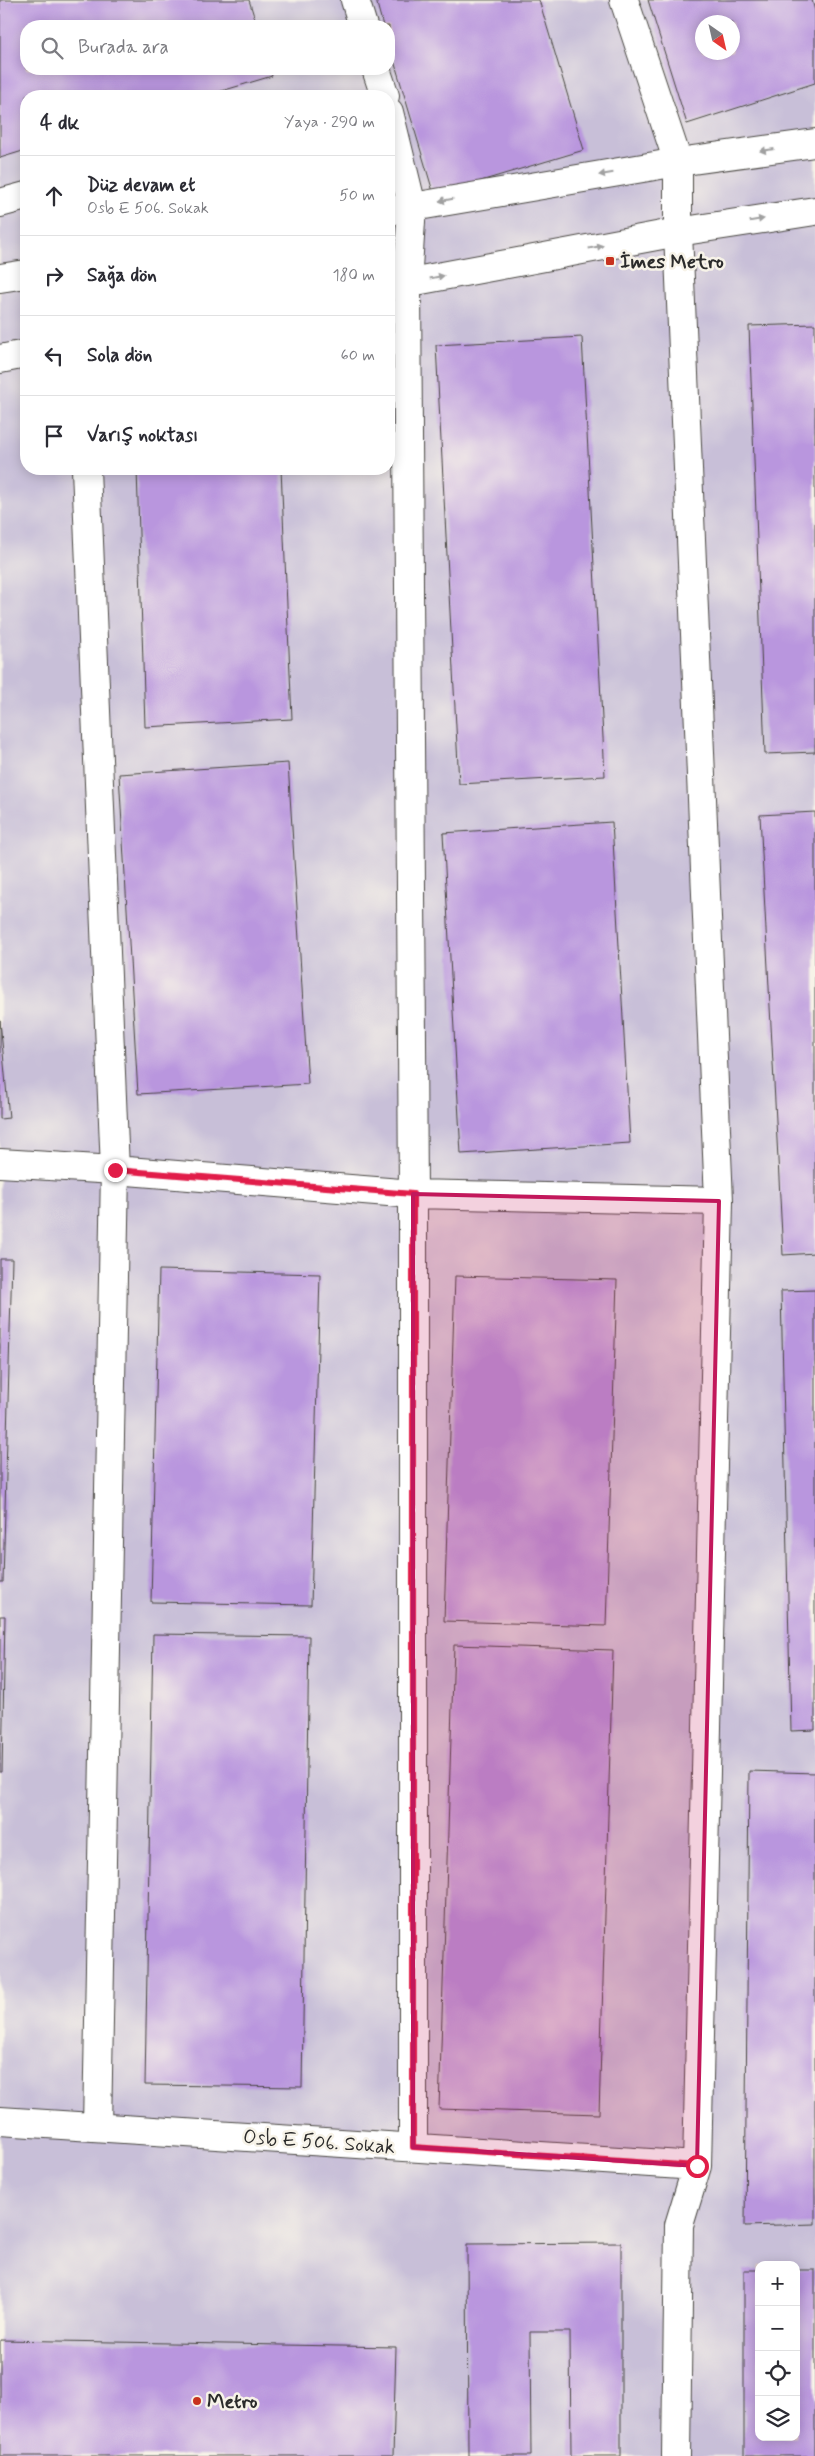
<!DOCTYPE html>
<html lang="tr">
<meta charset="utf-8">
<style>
:root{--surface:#fff;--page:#f2f2f3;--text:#2b2b33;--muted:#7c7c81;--line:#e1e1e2}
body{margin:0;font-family:Mynerve,sans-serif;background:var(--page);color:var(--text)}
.controls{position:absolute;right:15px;bottom:15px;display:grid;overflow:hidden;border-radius:10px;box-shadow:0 2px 12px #0003}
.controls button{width:45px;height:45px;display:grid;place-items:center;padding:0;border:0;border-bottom:1px solid var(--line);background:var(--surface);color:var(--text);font:25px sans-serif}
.compass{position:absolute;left:695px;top:15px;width:45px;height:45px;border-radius:50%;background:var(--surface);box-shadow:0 2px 12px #0003;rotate:146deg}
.stop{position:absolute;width:15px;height:15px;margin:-11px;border:4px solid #e11d48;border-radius:50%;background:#fff}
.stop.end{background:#e11d48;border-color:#fff;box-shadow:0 1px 5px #0008}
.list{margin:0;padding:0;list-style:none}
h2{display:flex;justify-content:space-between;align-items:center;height:65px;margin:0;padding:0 20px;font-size:21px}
h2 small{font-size:16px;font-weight:400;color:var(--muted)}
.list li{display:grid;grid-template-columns:32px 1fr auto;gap:15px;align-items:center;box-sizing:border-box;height:80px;padding:0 20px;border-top:1px solid var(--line)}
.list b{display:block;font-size:19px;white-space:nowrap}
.list p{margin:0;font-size:16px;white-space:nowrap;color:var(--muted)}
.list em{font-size:16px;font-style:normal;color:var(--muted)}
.icon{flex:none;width:28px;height:28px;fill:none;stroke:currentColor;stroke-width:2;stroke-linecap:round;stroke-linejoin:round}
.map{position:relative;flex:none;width:815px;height:2456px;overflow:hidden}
.search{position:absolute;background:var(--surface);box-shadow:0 2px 12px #0003;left:20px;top:20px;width:375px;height:55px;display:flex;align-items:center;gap:12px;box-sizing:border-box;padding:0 18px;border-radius:20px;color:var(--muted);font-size:19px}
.panel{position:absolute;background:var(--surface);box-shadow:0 2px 12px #0003;left:20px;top:90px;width:375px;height:385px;border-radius:20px}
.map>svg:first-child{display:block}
</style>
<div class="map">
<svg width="815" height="2456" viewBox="0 0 815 2456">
<rect width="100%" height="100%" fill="#f7f3e8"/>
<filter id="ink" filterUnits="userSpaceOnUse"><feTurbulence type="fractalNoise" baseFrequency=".02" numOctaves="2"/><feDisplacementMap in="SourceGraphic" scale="10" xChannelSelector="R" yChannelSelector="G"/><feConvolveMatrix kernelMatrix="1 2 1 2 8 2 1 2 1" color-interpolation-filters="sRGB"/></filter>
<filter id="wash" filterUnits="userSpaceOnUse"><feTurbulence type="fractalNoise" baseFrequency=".0096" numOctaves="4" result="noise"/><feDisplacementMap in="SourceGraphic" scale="20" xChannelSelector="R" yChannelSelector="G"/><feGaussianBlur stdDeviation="1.12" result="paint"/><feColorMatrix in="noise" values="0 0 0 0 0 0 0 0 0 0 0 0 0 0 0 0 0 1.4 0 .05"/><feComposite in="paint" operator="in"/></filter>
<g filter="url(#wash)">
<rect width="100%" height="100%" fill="#efdcbb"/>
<!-- industrial -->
<path fill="#c8bfd8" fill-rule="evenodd" d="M0,0H815V2456H0ZM702,22H732V52H702ZM26,26H389V69H26ZM26,96H389V469H26ZM759,2265H796V2437H759Z"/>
<g id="blocks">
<!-- building -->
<path fill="#b996de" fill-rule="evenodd" d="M0,0H249L257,26H26V69H270L272,76L205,96H26V150L0,158Z
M376,0H539L584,150L434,195L389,44V26H383Z
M648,0H812L815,11V83L687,124ZM702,22H732V52H702Z
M815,324V752L765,754L749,326Z
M582,337L605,776L459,784L436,345Z
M137,469H281L292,719L145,727Z
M288,763L308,1084L138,1094L119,774Z
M815,812V1253L783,1255L760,815Z
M612,822L630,1143L461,1154L443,833Z
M0,1020L9,1118L0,1119Z
M0,1259H12L3,1582H0Z
M159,1270L320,1274L311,1605L151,1602Z
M455,1276L617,1280L606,1626L444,1621Z
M815,1290V1730L791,1731L781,1291Z
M0,1616H5L2,1772H0Z
M153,1634L309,1636L302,2087L145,2085Z
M454,1645L613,1650L599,2114L439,2109Z
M749,1771L815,1773V2224L745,2226Z
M621,2243V2456H571L570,2332H530L531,2456H468L467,2244Z
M744,2270H759V2437H796V2270H815V2456H744Z
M0,2340L396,2347L393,2456H0Z"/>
</g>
</g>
<g filter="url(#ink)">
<use href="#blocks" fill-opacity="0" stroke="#484641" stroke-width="1"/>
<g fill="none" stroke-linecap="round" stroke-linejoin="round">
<defs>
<path id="minor" d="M355,0L363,26
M624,0L678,162V232L719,1201L697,2166L679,2225L676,2456
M376,69L385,96
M389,112L412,206L407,283L413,1194V2147
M0,203L26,196
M86,469L115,1170L97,2127
M0,1163L115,1170L413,1194L719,1201
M0,2121L697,2166"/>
<path id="tertiary" d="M389,211L678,162L815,143
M0,278L26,274
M389,286L678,232L815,211
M0,359L26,354"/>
</defs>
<!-- minor casing -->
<use href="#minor" stroke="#484641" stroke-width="30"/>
<!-- tertiary casing -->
<use href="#tertiary" stroke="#484641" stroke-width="30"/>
<!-- minor -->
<use href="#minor" stroke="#fff" stroke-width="28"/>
<!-- tertiary -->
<use href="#tertiary" stroke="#fff" stroke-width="28"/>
</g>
<!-- one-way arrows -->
<defs><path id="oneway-solid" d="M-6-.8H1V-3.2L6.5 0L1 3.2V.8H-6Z" transform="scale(1.25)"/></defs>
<g fill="#a0a0a0">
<use href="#oneway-solid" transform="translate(767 150) rotate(172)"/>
<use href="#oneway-solid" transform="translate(606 174) rotate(171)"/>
<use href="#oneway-solid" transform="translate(446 200) rotate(171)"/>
<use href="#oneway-solid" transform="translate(757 220) rotate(-9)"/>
<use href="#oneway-solid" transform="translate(596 247) rotate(-11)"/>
<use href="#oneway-solid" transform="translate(437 277) rotate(-11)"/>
</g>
</g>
<g fill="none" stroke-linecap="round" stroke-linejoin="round" filter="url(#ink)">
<!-- route -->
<path stroke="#e11d48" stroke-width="6" d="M115,1170L413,1194V2147L697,2166"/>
</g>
<!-- marked area -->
<path fill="#c2185b" fill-opacity="0.2" stroke="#c2185b" stroke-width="4" stroke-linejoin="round" d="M413,1194L719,1201L697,2166L413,2147Z"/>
<!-- markers -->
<g fill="#c8321e" stroke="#f7f3e8" stroke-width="2">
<rect x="605" y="256" width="10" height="10" rx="2.5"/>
<circle cx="197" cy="2401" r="5"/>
</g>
<g text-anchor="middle" stroke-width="5" stroke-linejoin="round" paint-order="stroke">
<!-- poi labels -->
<g font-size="20" font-weight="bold" fill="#2b2b2b" stroke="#f7f3e8" text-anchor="start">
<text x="620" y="268">İmes Metro</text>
<text x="207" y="2408">Metro</text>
</g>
<!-- street labels -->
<g font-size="20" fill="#2b2b2b" stroke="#f7f3e8">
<text transform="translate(319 2141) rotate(4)" y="7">Osb E 506. Sokak</text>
</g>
</g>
</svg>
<div class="controls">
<button>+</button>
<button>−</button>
<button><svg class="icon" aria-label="locate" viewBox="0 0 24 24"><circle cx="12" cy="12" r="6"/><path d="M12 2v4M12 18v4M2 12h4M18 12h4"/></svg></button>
<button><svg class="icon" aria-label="layers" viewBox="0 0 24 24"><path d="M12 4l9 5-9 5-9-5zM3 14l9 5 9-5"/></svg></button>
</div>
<svg class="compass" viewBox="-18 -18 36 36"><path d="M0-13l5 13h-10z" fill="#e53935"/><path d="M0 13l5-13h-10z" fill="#7c7c81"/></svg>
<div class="stop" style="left:697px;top:2166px"></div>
<div class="stop end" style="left:115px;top:1170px"></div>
<div class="search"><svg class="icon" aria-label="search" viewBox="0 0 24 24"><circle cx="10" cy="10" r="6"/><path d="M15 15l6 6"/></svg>Burada ara</div>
<section class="panel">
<h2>4 dk<small>Yaya · 290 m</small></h2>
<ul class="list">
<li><svg class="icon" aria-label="ahead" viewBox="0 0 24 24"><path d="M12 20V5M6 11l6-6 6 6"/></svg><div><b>Düz devam et</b><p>Osb E 506. Sokak</p></div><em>50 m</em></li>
<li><svg class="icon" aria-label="right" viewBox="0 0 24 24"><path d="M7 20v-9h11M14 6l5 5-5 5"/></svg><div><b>Sağa dön</b></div><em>180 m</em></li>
<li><svg class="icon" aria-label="left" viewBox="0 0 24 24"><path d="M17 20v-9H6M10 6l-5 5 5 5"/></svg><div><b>Sola dön</b></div><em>60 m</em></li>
<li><svg class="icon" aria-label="arrive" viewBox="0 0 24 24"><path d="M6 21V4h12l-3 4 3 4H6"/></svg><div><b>Varış noktası</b></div></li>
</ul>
</section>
</div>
